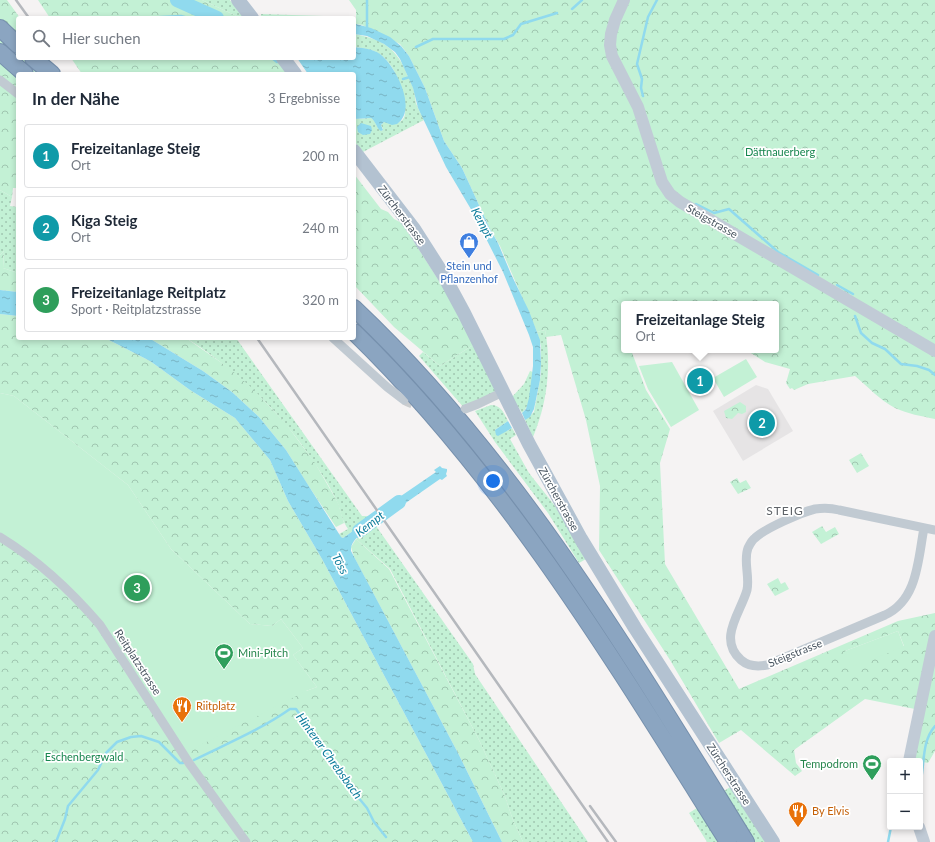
<!DOCTYPE html>
<html lang="de">
<meta charset="utf-8">
<style>
:root{--surface:#fff;--page:#f2f2f3;--text:#1f2937;--muted:#747a83;--line:#e0e1e3;--accent:#ea580c}
body{margin:0;font-family:Lato,sans-serif;background:var(--page);color:var(--text)}
.controls{position:absolute;right:12px;bottom:12px;display:grid;overflow:hidden;border-radius:4px;box-shadow:0 2px 6px #0003}
.controls button{width:36px;height:36px;display:grid;place-items:center;padding:0;border:0;border-bottom:1px solid var(--line);background:var(--surface);color:var(--text);font:20px sans-serif}
.you{position:absolute;left:493px;top:481px;width:14px;height:14px;margin:-10px;border:3px solid #fff;border-radius:50%;background:#1a73e8;box-shadow:0 0 0 6px #1a73e833}
.badge{display:grid;place-items:center;width:26px;height:26px;border-radius:50%;background:var(--accent);color:#fff;font-size:13px;font-weight:700}
.pin{position:absolute;translate:-50% -50%;border:2px solid #fff;box-shadow:0 1px 4px #0006}
.popup{position:absolute;left:621px;top:301px;width:158px;height:52px;box-sizing:border-box;display:grid;place-content:center;border-radius:4px;background:var(--surface);filter:drop-shadow(0 1px 3px #0005);font-size:13px;white-space:nowrap;color:var(--muted)}
.popup b{font-size:15px;color:var(--text)}
.popup::after{content:'';position:absolute;left:50%;top:100%;margin-left:-8px;border:8px solid transparent;border-top-color:var(--surface)}
.list{margin:0;padding:0;list-style:none}
h2{display:flex;justify-content:space-between;align-items:center;height:52px;margin:0;padding:0 16px;font-size:17px}
h2 small{font-size:13px;font-weight:400;color:var(--muted)}
.list li{display:grid;grid-template-columns:26px 1fr auto;gap:12px;align-items:center;box-sizing:border-box;height:64px;margin:0 8px 8px;padding:0 8px;border:1px solid var(--line);border-radius:4px}
.list b{display:block;font-size:15px;white-space:nowrap}
.list p{margin:0;font-size:13px;white-space:nowrap;color:var(--muted)}
.list em{font-size:13px;font-style:normal;color:var(--muted)}
.icon{flex:none;width:22px;height:22px;fill:none;stroke:currentColor;stroke-width:2;stroke-linecap:round;stroke-linejoin:round}
.map{position:relative;flex:none;width:935px;height:842px;overflow:hidden}
.search{position:absolute;background:var(--surface);box-shadow:0 2px 6px #0003;left:16px;top:16px;width:340px;height:44px;display:flex;align-items:center;gap:10px;box-sizing:border-box;padding:0 14px;border-radius:4px;color:var(--muted);font-size:15px}
.panel{position:absolute;background:var(--surface);box-shadow:0 2px 6px #0003;left:16px;top:72px;width:340px;height:268px;border-radius:4px}
.map>svg:first-child{display:block}
</style>
<div class="map">
<svg width="935" height="842" viewBox="0 0 935 842">
<defs>
<pattern id="grass-dots" width="8" height="8" patternUnits="userSpaceOnUse"><rect width="8" height="8" fill="#c3f1d5"/><path d="M2 2h.1M6 6h.1" fill="none" stroke="#a0c6b0" stroke-width="1.8" stroke-linecap="round"/></pattern>
<pattern id="forest-crowns" width="20" height="18" patternUnits="userSpaceOnUse"><rect width="20" height="18" fill="#c3f1d5"/><path d="M2 6a3 3 0 1 1 6 0M12 15a3 3 0 1 1 6 0" fill="none" stroke="#a0c6b0"/></pattern>
<pattern id="water-ripples" width="26" height="14" patternUnits="userSpaceOnUse"><rect width="26" height="14" fill="#90daee"/><path d="M2 4q2-2 4 0t4 0M15 11q2-2 4 0t4 0" fill="none" stroke="#78b4c4"/></pattern>
</defs>
<rect width="100%" height="100%" fill="#f5f3f3"/>
<!-- education -->
<path fill="#e6e4e5" d="M756,385L768,389L793,431L743,461L713,411Z"/>
<!-- grass -->
<path fill="url(#grass-dots)" d="M202,0H230L244,18H241Z
M261,14L355,17L354,26V18H261Z
M354,34C383,39 398,49 408,77C410,82 413,86 414,91C415,95 415,99 416,103C418,109 421,114 424,120L363,152L354,141V119L371,118C377,121 374,126 382,131L383,129L381,125L384,122C391,122 392,127 401,121C407,117 405,107 404,101C401,84 395,66 381,55C373,49 363,48 354,47Z
M0,190L12,197L10,206L18,207V273L3,268L4,251L0,255Z
M545,330C552,365 547,404 533,437L525,420L534,412L541,374V346L537,332Z
M186,338H236L362,516H370L371,517C361,523 353,532 343,538L341,537L339,534L348,529C342,520 341,513 338,504C333,492 322,474 315,464C282,413 237,370 186,338Z
M478,342L503,392L465,409L419,356L423,352L440,366Z
M530,371L533,372C531,384 532,405 522,413L512,397L524,384Z
M491,405C501,405 504,413 508,421L495,430L507,431L512,428L516,435L510,439L529,473L555,506L586,559L579,563L548,513L495,442L475,411Z
M376,524L377,525L376,526L473,664L475,674L588,842H523L513,820L504,794L479,740L390,569L356,539Z
M735,784L773,842H707L689,813Z"/>
<!-- forest -->
<path fill="url(#forest-crowns)" fill-rule="evenodd" d="M0,0H7L20,18H18V58H48L59,74H18V188H13L12,197L0,190Z
M38,0H202L241,18H50Z
M349,0H935V419C921,416 908,414 895,408C880,400 868,387 855,376L808,384L794,390L792,388L790,389L786,383L790,369L765,362L746,350H776V304H624L623,331L624,350H631L646,390L670,429L660,463L665,564L739,689L898,621L935,613V751L928,763L909,759L920,710L865,699L794,750L796,763L802,771L795,776L741,730L719,743L670,660L599,550L600,486L586,420L561,335L546,337L545,330L537,332L500,246L490,229L462,168L444,141L425,88L409,56L400,44L362,25L356,24V10ZM898,631L904,646L845,651Z
M71,58H283L295,74H82Z
M354,174L381,209L388,212L394,219L402,223L478,342L440,366L394,327L354,285Z
M4,251L3,268L18,273V292L0,290V255Z
M0,314L18,316V338H105L150,361L190,390L235,418L270,460L288,501L322,559L473,842H0V539L306,691L317,687L293,655L303,648L281,619L272,626L250,624L171,549L128,485L14,396L0,393Z
M149,338H186L229,368L253,389L286,424L315,463L338,503L344,523L336,527L306,482L286,450L259,417L232,392L203,371Z
M740,402L746,406V412L742,414L738,413L732,419L726,418L724,411Z
M861,453L869,466L857,473L849,460Z
M737,478L740,483L746,480L751,488L738,494L730,482Z
M822,526L826,532L835,527L839,534L821,544L812,532Z
M356,539L389,569L479,740L504,794L513,820L523,842H502L458,753L354,557L351,547Z
M778,578L781,584L785,582L789,589L775,596L767,584Z"/>
<!-- pitch -->
<path fill="#c3f1d5" d="M746,359L757,377L724,397L713,378Z
M672,362L699,410L671,427L648,389L639,366Z
M0,393L14,396L128,485L171,549L250,624L272,626L281,619L303,648L293,655L317,687L306,691L183,754L100,625L30,557L0,539Z
M898,631L904,647L851,667L845,651Z"/>
<!-- water -->
<path fill="url(#water-ripples)" d="M356,24L371,28L390,37L401,46L409,56L425,88L444,141L462,168L490,229L498,243L511,274L529,311L540,340L541,364L540,380L534,409L530,417L525,420L522,413L526,409L529,398L533,366V347L529,335L503,272L472,211L446,167L418,108L413,88L400,59L395,52L384,44L367,36L354,34Z
M354,47C363,48 373,49 380,54C396,66 418,110 397,124L392,125L384,122L381,125L383,130L381,131C376,128 376,121 371,118L354,119V74H308L297,58H354Z
M361,123L371,126L372,130L370,134L363,135L358,132L357,127Z
M0,290L18,292V316L0,314Z
M105,338H149L203,371L232,392L259,417L286,450L341,537L343,538C353,532 361,523 371,517L376,524C368,530 350,538 351,551L458,753L502,842H473L322,559L288,501L270,460L235,418L190,390L150,361Z
M508,421L512,428L498,436L496,435L495,430Z
M440,466L442,468L447,469V471L446,474L447,476L442,480L440,479L387,516L382,509L436,472L434,470Z"/>
<g fill="none" stroke-linecap="round" stroke-linejoin="round">
<!-- stream -->
<path stroke="#90daee" stroke-width="2.5" d="M367,0V29
M572,9L582,0
M143,18L181,16L188,18
M416,47L433,39H504L513,35L521,24L557,13
M272,58L277,62
M403,79L410,77
M643,96L641,88L642,79L637,64L648,17L657,0
M696,204L714,213L729,209L778,252L818,275
M837,285L853,294
M855,316L861,333L872,343L885,349L901,364L917,366L929,370L935,375
M194,760C226,744 260,730 290,709H296L348,785L367,808L374,822L386,837
M920,785C925,765 921,742 935,726
M56,842L65,819L68,806L98,770L106,753L117,742L131,737L141,736L159,742L180,763H183
M888,842L891,827"/>
<!-- river -->
<path stroke="#90daee" stroke-width="14" d="M177,0L217,18
M359,531L399,502"/>
<!-- street-tunnel -->
<path stroke="#caccce" stroke-width="9" stroke-dasharray="9 4.5" stroke-linecap="butt" d="M404,400C418,408 435,411 451,410"/>
<defs>
<path id="highway" d="M0,28L18,45
M0,52L25,74
M33,58L52,74
M354,308C516,461 630,655 746,842
M354,332C506,480 616,664 728,842"/>
</defs>
<!-- highway casing -->
<use href="#highway" stroke="#7690ad" stroke-width="18"/>
<!-- street -->
<path stroke="#c1cad2" stroke-width="9" d="M0,80L18,94
M333,338L387,387L404,400
M465,409L478,404L503,392
M924,528C918,559 918,600 885,615L767,665C757,667 748,666 741,660C717,639 741,612 747,590C750,576 743,561 748,548C750,544 752,540 755,538C764,529 802,512 815,509C823,508 831,508 839,510L935,530
M0,537C36,559 72,592 100,625L189,763L246,842"/>
<!-- secondary -->
<path stroke="#c1cbd6" stroke-width="12" d="M624,0L615,20L611,34L610,45L612,56L638,107L662,182L670,194L680,202L935,351
M909,761L935,636
M919,827L924,842"/>
<!-- primary -->
<path stroke="#b3c2d1" stroke-width="14" d="M238,0L252,18
M283,58L295,74
M354,151L414,229L444,276L464,313L529,444L581,539L635,628L773,842"/>
<!-- highway -->
<use href="#highway" stroke="#8ba5c1" stroke-width="16"/>
<!-- rail -->
<path stroke="#b5b8bd" stroke-width="2.5" d="M16,0L29,18
M257,338L608,842
M590,806L616,842"/>
</g>
<!-- icons -->
<defs>
<symbol id="shop-pin" viewBox="-11 -11 22 30"><path d="M0 17L-7.5 6A9.5 9.5 0 1 1 7.5 6Z" fill="#3f7fe0" stroke="#fff"/><path d="M-5-2.5h2.3a2.7 3.5 0 0 1 5.4 0H5L5.5 6h-11ZM-1.5-2.5h3a1.5 2.3 0 0 0-3 0Z" fill="#fff"/></symbol>
<symbol id="stadium-pin" viewBox="-11 -11 22 30"><path d="M0 17L-7.5 6A9.5 9.5 0 1 1 7.5 6Z" fill="#2e9e5b" stroke="#fff"/><path d="M0-5a6.5 5 0 1 0 0 10a6.5 5 0 1 0 0-10ZM-3.5-1.8h7v3.6h-7Z" fill="#fff"/></symbol>
<symbol id="restaurant-pin" viewBox="-11 -11 22 30"><path d="M0 17L-7.5 6A9.5 9.5 0 1 1 7.5 6Z" fill="#e8710a" stroke="#fff"/><path d="M-5-6h1v4h1v-4h1v4h1v-4h1v5L-1.5 .5V6h-2V.5L-5-1ZM5-6V6H3V1.5H1.5Q1.5-4 5-6Z" fill="#fff"/></symbol>
</defs>
<g fill-rule="evenodd">
<use href="#shop-pin" x="458" y="231" width="22" height="30"/>
<use href="#stadium-pin" x="213" y="642" width="22" height="30"/>
<use href="#restaurant-pin" x="171" y="695" width="22" height="30"/>
<use href="#stadium-pin" x="861" y="753" width="22" height="30"/>
<use href="#restaurant-pin" x="787" y="800" width="22" height="30"/>
</g>
<g text-anchor="middle" stroke-width="3.5" stroke-linejoin="round" paint-order="stroke">
<!-- park labels -->
<g font-size="11" fill="#17864f" stroke="#fff">
<text x="780" y="156">Dättnauerberg</text>
<text x="84" y="761">Eschenbergwald</text>
</g>
<!-- street labels -->
<g font-size="11" fill="#4a5661" stroke="#fff">
<text transform="translate(402 215) rotate(53)" y="4">Zürcherstrasse</text>
<text transform="translate(712 221) rotate(30)" y="4">Steigstrasse</text>
<text transform="translate(559 499) rotate(61)" y="4">Zürcherstrasse</text>
<text transform="translate(795 653) rotate(-22)" y="4">Steigstrasse</text>
<text transform="translate(138 662) rotate(57)" y="4">Reitplatzstrasse</text>
<text transform="translate(729 774) rotate(57)" y="4">Zürcherstrasse</text>
</g>
<!-- shop labels -->
<g font-size="11" fill="#366cbe" stroke="#fff">
<text x="469" y="270">Stein und<tspan x="469" dy="13">Pflanzenhof</tspan></text>
</g>
<!-- leisure labels -->
<g font-size="11" fill="#27864d" stroke="#fff" text-anchor="start">
<text x="238" y="657">Mini-Pitch</text>
<text x="858" y="768" text-anchor="end">Tempodrom</text>
</g>
<!-- food labels -->
<g font-size="11" fill="#c56008" stroke="#fff" text-anchor="start">
<text x="196" y="710">Riitplatz</text>
<text x="812" y="815">By Elvis</text>
</g>
<!-- water labels -->
<g font-size="12" font-style="italic" fill="#0c7c9b" stroke="#fff">
<text transform="translate(482 223) rotate(62)" y="4">Kempt</text>
<text transform="translate(370 524) rotate(-38)" y="4">Kempt</text>
<text transform="translate(340 564) rotate(62)" y="4">Töss</text>
<text transform="translate(329 756) rotate(54)" y="4">Hinterer Chrebsbach</text>
</g>
<!-- neighbourhood labels -->
<g font-size="12" letter-spacing="1" fill="#5f6368" stroke="#fff">
<text x="785" y="515">STEIG</text>
</g>
</g>
</svg>
<div class="controls">
<button>+</button>
<button>−</button>
</div>
<div class="you"></div>
<div class="pin badge" style="left:700px;top:381px;background:#0f9aa8">1</div>
<div class="popup"><b>Freizeitanlage Steig</b>Ort</div>
<div class="pin badge" style="left:762px;top:423px;background:#0f9aa8">2</div>
<div class="pin badge" style="left:137px;top:588px;background:#2e9e5b">3</div>
<div class="search"><svg class="icon" aria-label="search" viewBox="0 0 24 24"><circle cx="10" cy="10" r="6"/><path d="M15 15l6 6"/></svg>Hier suchen</div>
<section class="panel">
<h2>In der Nähe<small>3 Ergebnisse</small></h2>
<ul class="list">
<li><span class="badge" style="background:#0f9aa8">1</span><div><b>Freizeitanlage Steig</b><p>Ort</p></div><em>200 m</em></li>
<li><span class="badge" style="background:#0f9aa8">2</span><div><b>Kiga Steig</b><p>Ort</p></div><em>240 m</em></li>
<li><span class="badge" style="background:#2e9e5b">3</span><div><b>Freizeitanlage Reitplatz</b><p>Sport · Reitplatzstrasse</p></div><em>320 m</em></li>
</ul>
</section>
</div>
